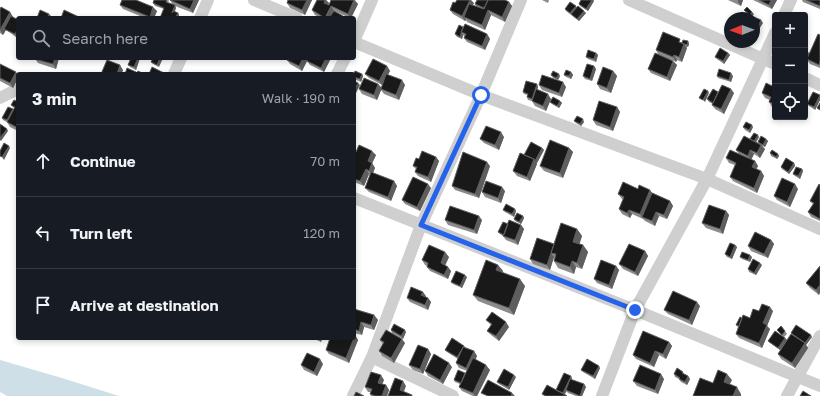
<!DOCTYPE html>
<meta charset="utf-8">
<style>
:root{--surface:#171b24;--page:#20242c;--text:#f1f3f6;--muted:#9ea1a6;--line:#363941}
body{margin:0;font-family:"Golos Text",sans-serif;background:var(--page);color:var(--text)}
.controls{position:absolute;right:12px;top:12px;display:grid;overflow:hidden;border-radius:4px;box-shadow:0 2px 6px #0003}
.controls button{width:36px;height:36px;display:grid;place-items:center;padding:0;border:0;border-bottom:1px solid var(--line);background:var(--surface);color:var(--text);font:20px sans-serif}
.compass{position:absolute;left:724px;top:12px;width:36px;height:36px;border-radius:50%;background:var(--surface);box-shadow:0 2px 6px #0003;rotate:269deg}
.stop{position:absolute;width:12px;height:12px;margin:-9px;border:3px solid #2563eb;border-radius:50%;background:#fff}
.stop.end{background:#2563eb;border-color:#fff;box-shadow:0 1px 4px #0008}
.list{margin:0;padding:0;list-style:none}
h2{display:flex;justify-content:space-between;align-items:center;height:52px;margin:0;padding:0 16px;font-size:17px}
h2 small{font-size:13px;font-weight:400;color:var(--muted)}
.list li{display:grid;grid-template-columns:26px 1fr auto;gap:12px;align-items:center;box-sizing:border-box;height:72px;padding:0 16px;border-top:1px solid var(--line)}
.list b{display:block;font-size:15px;white-space:nowrap}
.list em{font-size:13px;font-style:normal;color:var(--muted)}
.icon{flex:none;width:22px;height:22px;fill:none;stroke:currentColor;stroke-width:2;stroke-linecap:round;stroke-linejoin:round}
.map{position:relative;flex:none;width:820px;height:396px;overflow:hidden}
.search{position:absolute;background:var(--surface);box-shadow:0 2px 6px #0003;left:16px;top:16px;width:340px;height:44px;display:flex;align-items:center;gap:10px;box-sizing:border-box;padding:0 14px;border-radius:4px;color:var(--muted);font-size:15px}
.panel{position:absolute;background:var(--surface);box-shadow:0 2px 6px #0003;left:16px;top:72px;width:340px;height:268px;border-radius:4px}
.map>svg:first-child{display:block}
</style>
<div class="map">
<svg width="820" height="396" viewBox="0 0 820 396">
<rect width="100%" height="100%" fill="#fff"/>
<!-- water -->
<path fill="#cedfe8" d="M0,360L62,378L119,396H7L0,392Z"/>
<g fill="none" stroke-linecap="round" stroke-linejoin="round">
<!-- street -->
<path stroke="#cfcfcf" stroke-width="12" d="M254,0L297,18
M629,0L775,64
M784,15L791,0
M200,18L208,0
M354,41L372,0
M354,42L481,95L707,179L820,229
M174,74L181,58
M337,74L345,58
M805,78L820,85
M0,98L18,89
M354,198L635,310L820,386
M372,357L453,396
M353,396L372,357L421,225L481,95L521,0
M602,396L635,310L707,179L775,33
M787,396L820,336"/>
</g>
<!-- wall -->
<path fill="#8c8c8c" d="M169,0L168,3L173,5L170,0H199L193,13L175,6L176,8L175,11L178,13L179,15L178,18H160L164,9L155,6L153,3Z
M288,0H312L305,15L290,8L287,3Z
M317,0H326L329,3L328,5H329L331,0H355L358,4L351,18H350L334,11L344,18H321L315,15L312,10Z
M542,0H549L548,3Z
M581,0H593L594,1L588,11L580,6L579,4Z
M728,0H743L741,6Z
M753,0H777L772,9Z
M802,0H820V9L803,2Z
M509,2L512,6L505,22L491,15L485,30L467,22L466,20L465,21L453,14L450,10L455,3H474L473,5L476,6L475,4Z
M120,5L157,11L154,18H145L123,9Z
M577,7L586,13L579,21L566,11L565,9Z
M0,9L10,12L13,17L18,20V33L16,37L6,30L3,35L0,33Z
M463,27L487,34L490,39L485,50L467,42L464,38L465,37L463,35L462,39L457,37L455,34Z
M820,35V68L810,64L807,60L805,64V49L809,54Z
M688,41L689,44L688,47H686L687,48L682,62L677,60L676,62L670,59L677,65L670,81L651,73L648,69L658,54L656,50L682,42Z
M596,53L598,55L596,62L588,59L586,57Z
M728,53L730,55L724,64L717,59L715,57Z
M59,58L56,69L38,63L35,59Z
M131,58H140L136,70L130,67L128,65Z
M153,58L159,67L153,64L151,62Z
M288,58H331L324,72L310,65L307,61L302,71L290,64L287,60Z
M0,64L18,75V78L13,88L0,81Z
M387,66L390,71L388,75L405,85L399,100L384,94L381,90L377,100L362,94L359,89L378,84L381,88L382,85L369,78L365,74Z
M594,66L596,69L592,81L585,79L583,76Z
M613,71L617,76L611,93L600,89L597,84Z
M571,72L573,75L571,79L566,77L564,75Z
M354,74H362L363,76L361,82L354,79Z
M551,75L560,76L558,80L553,78Z
M717,76H733L731,82L718,78Z
M775,78V108L772,107L769,102L770,100L765,98L762,93L772,86Z
M537,84L538,87L537,90L551,99L546,111L535,106L532,101L528,100L527,97L528,95L524,94L523,92Z
M539,85L566,87L562,97L542,90Z
M734,93L724,114L715,109L712,105L713,104L709,102L707,99Z
M820,95V100L815,110L809,106L807,104Z
M560,101L562,103L559,108L552,104L550,102Z
M18,102V131L10,127L7,122L3,120L2,118L13,110L14,108L11,105Z
M617,107L620,112L613,131L596,125L593,120Z
M574,121L584,122L581,126L576,123Z
M743,127H753L750,133L745,130Z
M504,137L499,150L484,143L480,139Z
M759,137L756,142L759,143L758,142L766,139L768,141L765,147L762,146L765,149L760,158L754,154L751,160L755,161L758,166L756,169L761,171L764,176L757,193L733,181L730,177L735,165L729,163L726,158L739,154L736,150L750,139Z
M542,148L544,150L537,163V164L530,181L517,176L513,171L525,155Z
M569,148L573,152L563,178L544,171L540,166Z
M354,151L356,152L376,155L372,163L375,168L373,173L394,181L397,186L391,201L369,192L365,188L370,175L369,174L364,186L354,182Z
M770,153L778,154L779,156L777,159L771,156Z
M436,157L439,161L431,182L418,176L415,172L416,169L413,166L419,159Z
M794,163L795,166L789,174L782,169L781,167Z
M490,166L479,198L455,190L452,186Z
M802,169L803,171L800,179L795,176L793,174Z
M820,185V221L811,217L808,212L813,204L810,201Z
M431,188L420,211L405,204L402,200Z
M638,189L653,193L670,201L673,206L667,219L659,216L655,226L645,221L643,219L632,214L630,218L622,214L619,209L623,199H622L618,194Z
M798,189L790,207L777,200L774,196Z
M505,191L501,203L485,197L482,192Z
M503,210L516,211L514,217L505,212Z
M726,211L729,215L723,234L706,228L702,223Z
M523,216L524,218L521,224L515,221L514,219Z
M445,220H482L477,234L448,225Z
M508,224L521,225L524,229L518,245L506,240L503,236L500,234L498,232Z
M577,229L582,236L579,244L583,245L588,252L582,269L576,267L574,274L558,268L554,261L555,258L554,257L550,270L533,264L530,259Z
M771,240L774,244L768,258L751,251L748,246Z
M735,245L737,247L732,259L727,257L725,254Z
M645,251L648,256L638,276L623,269L619,264Z
M449,257L445,265L451,271L448,279L430,271L427,267V266L425,265L422,260Z
M740,257H752L750,262L742,259Z
M498,265L503,271V273L525,286L514,315L478,301L473,295Z
M762,265L756,275L749,272L748,269Z
M616,266L619,270L612,289L597,283L594,279Z
M820,267L819,295L810,288L806,283Z
M467,277L462,288L453,284L451,282Z
M426,296V297L428,298L431,302L428,310L410,302L407,298Z
M700,306L692,325L668,314L664,310Z
M354,309L374,315L378,320L374,330L364,327L362,335L354,333Z
M759,311H773L767,326L770,329L762,348L739,338L736,334L738,327L736,325L742,318H750Z
M486,320L509,327L499,341L491,335L487,331L491,325Z
M391,330L406,332L403,339L392,333Z
M777,330L785,331L787,334L784,337L787,340L792,335L791,333L812,337L806,345L808,348L795,368L781,359L778,354L786,342L780,350L770,343L768,341L783,337Z
M355,335L358,340L349,363L329,354L326,350Z
M312,338H322L321,342Z
M380,340L405,343L394,363L382,356L379,351L383,344Z
M669,342L672,346L666,359L659,355L654,367L636,359L633,355Z
M464,346L465,347L474,351L477,356L475,360L490,370L477,396H473L462,391L459,387L460,384L455,382L454,380L465,373L467,371L459,368L456,363L458,359L447,352L445,350Z
M428,349L431,354L423,374L413,370L409,365Z
M323,364L317,376L304,370L301,365Z
M452,367L443,384L428,376L425,371Z
M600,368L595,379L583,372L581,370Z
M683,372L684,374L688,376L690,379L687,385L681,382L679,379L675,377L674,374Z
M571,376L572,379V380L584,384L586,387L582,396H576L568,393L566,391L565,394L567,396H544L542,394L556,390Z
M516,377L509,390L499,384L497,382Z
M664,379L658,394L637,386L633,381Z
M384,380L382,384L386,385L389,390L387,396H371L370,394L371,392H368L365,387Z"/>
<!-- shaded-wall -->
<path fill="#5e5e5e" d="M194,0H199L193,13L190,9Z
M307,0H312L305,15L302,10Z
M325,0H326L329,3L327,7L324,3Z
M354,0L358,4L351,18H350L348,14Z
M470,0H471L474,3L466,18L464,17L466,20L465,21L462,16Z
M592,0H593L594,1L588,11L586,9Z
M738,0H743L741,6L738,2Z
M771,0H777L772,9L769,5Z
M509,2L512,6L505,22L502,17Z
M175,5L176,8L173,15L172,13Z
M331,6L334,11L331,18H326Z
M576,6L577,8L572,15L570,13Z
M153,7L157,11L154,18H150V17Z
M488,10L491,15L485,30L482,25Z
M584,11L586,13L579,21L577,19Z
M10,12L13,17L6,30L4,29L6,30L3,35L0,30Z
M752,12L754,14L752,17L750,15Z
M178,13L179,15L178,18H175Z
M49,14L51,16L50,18H47Z
M761,20L763,23L758,31L757,29Z
M18,28V33L16,37L15,34Z
M462,33L463,35L462,39L460,37Z
M487,34L490,39L485,50L482,46Z
M688,41L689,44L688,47L687,45Z
M684,44L687,48L682,62L679,57Z
M806,50L810,54L805,64V53Z
M596,53L598,55L596,62L594,59Z
M728,53L730,55L724,64L723,61Z
M674,55L677,60L676,62L673,57Z
M55,58H59L56,69L53,64Z
M138,58H140L136,70L134,67Z
M160,58H163L159,67L157,65Z
M303,58H305L307,61L302,71L299,66Z
M326,58H331L324,72L321,68Z
M673,61L677,65L670,81L667,77Z
M120,65L123,70L122,74H117Z
M387,66L390,71L382,85L379,81Z
M594,66L596,69L592,81L590,79Z
M613,71L617,76L611,93L607,88Z
M16,72L18,75V78L13,88L10,83Z
M571,72L573,75L571,79L569,76Z
M731,73L733,76L731,82L729,80Z
M362,74L363,76L361,82L360,79Z
M559,74L560,76L558,80L556,78Z
M402,80L405,85L399,100L396,95Z
M563,82L566,87L562,97L559,93Z
M358,83L360,85L356,93L354,91Z
M378,84L382,88L377,100L374,95Z
M537,84L538,87L533,101L532,99Z
M731,89L734,93L724,114L721,109Z
M708,91L709,93L705,102L703,100Z
M548,94L551,99L546,111L543,106Z
M820,95V100L815,110L814,107Z
M560,101L562,103L559,108L557,106Z
M617,107L620,112L613,131L610,127Z
M583,119L584,122L581,126L580,124Z
M752,125L753,127L750,133L749,130Z
M7,129L8,131L1,141L0,140V138Z
M501,132L504,137L499,150L495,145Z
M758,135L759,137L755,144L754,141Z
M766,139L768,141L765,147L763,145Z
M761,145L765,149L760,158L757,153Z
M9,146L10,148L4,160L2,157Z
M542,148L544,150L537,163L535,161Z
M569,148L573,152L563,178L560,173Z
M750,150L754,154L751,160L748,156Z
M372,151L376,155L371,166L368,161Z
M778,154L779,156L777,159L776,157Z
M436,157L439,161L431,182L428,177Z
M534,159L537,164L530,181L527,177Z
M755,161L758,166L755,172L752,167Z
M487,162L490,166L479,198L475,194Z
M372,163L375,168L372,175L369,171Z
M794,163L795,166L789,174L788,172Z
M366,169L369,174L364,186L360,181Z
M802,169L803,171L800,179L798,176Z
M761,171L764,176L757,193L754,188Z
M394,181L397,186L391,201L388,197Z
M428,184L431,188L420,211L417,207Z
M795,184L798,189L790,207L787,202Z
M502,187L505,191L501,203L498,198Z
M650,190L653,194L642,217L640,214Z
M670,201L673,206L667,219L664,215Z
M515,209L516,211L514,217L512,214Z
M629,210L632,214L630,218L627,213Z
M726,211L729,215L723,234L720,229Z
M656,212L659,216L655,226L652,221Z
M479,216L482,220L477,234L474,230Z
M523,216L524,218L521,224L519,222Z
M521,225L524,229L518,245L515,240Z
M577,229L582,236L578,249L573,242Z
M771,240L774,244L768,258L764,254Z
M583,245L588,252L582,269L577,263Z
M735,245L737,247L732,259L730,257Z
M645,251L648,256L638,276L635,272Z
M445,252L449,257L444,268L441,263Z
M551,253L554,257L550,270L547,265Z
M750,255L752,257L750,262L748,260Z
M572,261L576,267L574,274L570,267Z
M760,263L762,265L756,275L754,273Z
M498,265L503,271L501,277L496,270Z
M616,266L619,270L612,289L609,285Z
M448,267L451,271L448,279L444,275Z
M465,275L467,277L462,288L460,286Z
M520,279L525,286L514,315L509,308Z
M820,285V293L819,295L816,290Z
M423,292L426,296L425,300L421,295Z
M428,298L431,302L428,310L425,305Z
M697,302L700,306L692,325L689,320Z
M770,307L773,311L767,326L770,329L762,348L759,343L763,323Z
M374,315L378,320L374,330L371,325Z
M361,322L364,327L362,335L359,331Z
M506,322L509,327L499,341L496,336Z
M405,330L406,332L403,339L401,336Z
M355,335L358,340L349,363L346,358Z
M811,335L812,337L806,345L805,343Z
M318,338H322L321,342Z
M785,338L787,340L780,350L778,348Z
M402,339L405,343L394,363L391,358Z
M669,342L672,346L666,359L663,354Z
M805,343L808,348L795,368L792,363Z
M464,346L465,348L458,359L457,357Z
M428,349L431,354L423,374L420,369Z
M474,351L477,356L470,372L466,368Z
M655,351L659,355L654,367L650,363Z
M320,359L323,364L317,376L314,372Z
M449,363L452,367L443,384L440,380Z
M486,365L490,370L477,396H475L473,393Z
M599,366L600,368L595,379L593,376Z
M661,374L664,379L658,394L655,390Z
M727,374L732,380L728,388L724,382Z
M381,375L384,380L381,387L378,383Z
M514,375L516,377L509,390L508,387Z
M571,376L572,379L564,396L562,394Z
M688,376L690,379L687,385L685,382Z
M403,381L406,386L403,394L400,390Z
M584,384L586,387L582,396H580Z
M386,385L389,390L387,396H382Z
M737,387L741,394V396H733Z
M512,393L515,396H511Z"/>
<!-- building -->
<path fill="#191919" stroke="#5e5e5e" d="M122,0H136L153,7L150,17L120,5Z
M154,0H167L166,2L175,5L172,13L173,11L178,13L175,18L170,17V18H160L164,8L153,3Z
M170,0H194L190,9Z
M288,0H307L302,10L287,3Z
M317,0H325L324,3L329,5L331,0H354L348,14L331,6L325,18L312,10Z
M457,0H470L462,16L450,10L453,2L455,3Z
M477,0H488L484,8L475,4Z
M488,0H505L509,2L502,17L488,10L482,25L464,17L469,4L484,9Z
M581,0H592L586,9L579,4Z
M759,0H771L769,5Z
M806,0H820V6Z
M570,2L576,6L570,13L565,9Z
M578,6L584,11L577,19L571,14Z
M1,7L10,12L0,30V9Z
M747,7L752,12L750,15L744,10Z
M40,10L49,14L47,18H37Z
M64,10L81,18H61Z
M334,11L343,16L342,18H329Z
M11,16L18,20V28L15,34L4,29Z
M754,17L761,20L757,29L754,27Z
M465,24L487,34L482,46L464,38L466,34L461,32Z
M459,25L463,27L460,37L455,34Z
M663,32L680,39L679,42L684,44L679,57L674,55L673,57L656,50Z
M818,34L820,35V61L819,65L807,59Z
M683,40L688,41L687,45L682,43Z
M720,48L728,53L723,61L715,57Z
M588,50L596,53L594,59L586,57Z
M655,53L673,61L667,77L648,69Z
M35,58H55L53,64L35,59Z
M131,58H138L134,67L128,65Z
M153,58H160L157,65L151,62Z
M288,58H303L299,66L287,60Z
M308,58H326L321,68L307,61Z
M373,59L387,66L379,81L365,74Z
M107,60L120,65L117,74H101Z
M0,64L16,72L10,83L0,78Z
M587,64L594,66L590,79L583,76Z
M152,67L164,73L163,74H149Z
M603,67L613,71L607,88L597,84Z
M127,68L136,72L135,74H125Z
M719,69L731,73L729,80L717,76Z
M566,70L571,72L569,76L564,75Z
M138,71L142,73V74H136Z
M355,71L362,74L360,79L354,77V74Z
M553,71L559,74L556,78L551,75Z
M386,74L402,80L396,95L381,89Z
M542,75L563,82L559,93L539,85Z
M364,78L378,84L374,95L359,89Z
M775,78V104L769,102L771,97L762,93L766,83L772,86Z
M354,81L358,83L354,91Z
M526,81L537,84L532,99L527,97L528,94L523,92Z
M722,85L731,89L721,109L712,105Z
M536,89L548,94L543,106L532,101Z
M704,89L708,91L703,100L699,98Z
M713,89L718,92L713,103L707,99Z
M813,92L820,95L814,107L807,104Z
M553,97L560,101L557,106L550,102Z
M14,100L18,102V128L7,122L15,107L11,105Z
M599,101L617,107L610,127L593,120Z
M820,103V110L817,108Z
M8,107L13,109L7,120L2,118Z
M577,116L583,119L580,124L574,121Z
M746,122L752,125L749,130L743,127Z
M0,124L7,129L0,138Z
M486,126L501,132L495,145L480,139Z
M754,133L758,135L754,141L750,139Z
M744,136L761,145L757,153L750,150L748,156L736,150Z
M761,136L766,139L763,145L758,142Z
M550,140L569,148L560,173L540,166Z
M531,142L542,148L535,161L534,159L524,155Z
M4,143L9,146L2,157L0,156V151Z
M359,145L372,151L368,161L372,163L369,171L366,169L360,181L354,179V151L356,152Z
M730,150L755,161L752,167L761,171L754,188L730,177L736,163L726,158Z
M772,150L778,154L776,157L770,153Z
M422,151L436,157L428,177L415,172L417,167L413,166L416,158L419,159Z
M463,152L487,162L475,194L452,186Z
M520,153L534,159L527,177L513,171Z
M786,158L794,163L788,172L781,167Z
M796,167L802,169L798,176L793,174Z
M371,172L394,181L388,197L365,188Z
M413,177L428,184L417,207L402,200Z
M782,178L795,184L787,202L774,196Z
M486,181L502,187L498,198L482,192Z
M623,182L638,189L639,185L650,190L640,214L629,210L627,213L619,209L624,197L618,194Z
M819,184L820,185V219L808,212L814,203L810,201Z
M652,193L670,201L664,215L656,212L652,221L642,217Z
M506,204L515,209L512,214L503,210Z
M709,205L726,211L720,229L702,223Z
M450,206L479,216L474,230L445,220Z
M517,213L523,216L519,222L514,219Z
M509,220L521,225L515,240L503,236Z
M503,222L508,224L504,235L498,232Z
M561,223L577,229L573,242L583,245L577,263L572,261L570,267L554,261L556,254L551,253Z
M755,232L771,240L764,254L748,246Z
M537,238L554,244L547,265L530,259Z
M730,243L735,245L730,257L725,254Z
M629,244L645,251L635,272L619,264Z
M429,245L445,252L441,263L448,267L444,275L427,267L428,263L422,260Z
M742,252L750,255L748,260L740,257Z
M753,259L760,263L754,273L748,269Z
M486,260L498,265L496,270L520,279L509,308L473,295Z
M601,260L616,266L609,285L594,279Z
M820,266V285L816,290L806,283Z
M456,271L465,275L460,286L451,282Z
M411,287L423,292L421,295L428,298L425,305L407,298Z
M673,291L697,302L689,320L664,310Z
M762,304L770,307L763,323L767,325L759,343L736,334L743,315L750,318L753,309L759,311Z
M354,309L374,315L371,325L361,322L359,331L354,329Z
M492,312L506,322L496,336L487,331L492,324L486,320Z
M740,317L742,318L739,326L736,325Z
M394,324L405,330L401,336L391,330Z
M796,325L811,335L805,343L791,333Z
M781,326L785,331L782,335L777,330Z
M386,330L402,339L391,358L379,351L384,342L380,340Z
M643,331L669,342L663,354L655,351L650,363L633,355Z
M775,331L785,338L778,348L768,341Z
M791,334L805,343L792,363L778,354Z
M330,338H354L346,358L326,350Z
M452,338L464,346L457,357L445,350Z
M418,345L428,349L420,369L409,365Z
M463,347L474,351L466,368L456,363Z
M307,353L320,359L314,372L301,365Z
M434,354L449,363L440,380L425,371Z
M473,358L486,365L473,393L459,387Z
M587,359L599,366L593,376L581,370Z
M640,365L661,374L655,390L633,381Z
M677,368L683,372L682,373L688,376L685,382L679,379L680,378L674,374Z
M504,369L514,375L508,387L497,382Z
M458,370L465,373L461,383L454,380Z
M718,370L727,374L724,382L737,387L733,396H693L700,378L713,383Z
M371,372L381,375L378,383L386,385L382,396H375L370,394L372,389L365,387Z
M564,373L571,376L563,393L556,390Z
M395,378L403,381L400,390L412,395V396H388Z
M570,379L584,384L580,396L566,390Z
M488,380L512,393L511,396H488L481,393Z
M547,385L567,396H546L542,394Z
M803,391L811,396H800Z
M356,392L364,396H354Z"/>
<g fill="none" stroke-linecap="round" stroke-linejoin="round">
<!-- route -->
<path stroke="#2563eb" stroke-width="5" d="M481,95L421,225L635,310"/>
</g>
</svg>
<div class="controls">
<button>+</button>
<button>−</button>
<button><svg class="icon" aria-label="locate" viewBox="0 0 24 24"><circle cx="12" cy="12" r="6"/><path d="M12 2v4M12 18v4M2 12h4M18 12h4"/></svg></button>
</div>
<svg class="compass" viewBox="-18 -18 36 36"><path d="M0-13l5 13h-10z" fill="#e53935"/><path d="M0 13l5-13h-10z" fill="#9ea1a6"/></svg>
<div class="stop" style="left:481px;top:95px"></div>
<div class="stop end" style="left:635px;top:310px"></div>
<div class="search"><svg class="icon" aria-label="search" viewBox="0 0 24 24"><circle cx="10" cy="10" r="6"/><path d="M15 15l6 6"/></svg>Search here</div>
<section class="panel">
<h2>3 min<small>Walk · 190 m</small></h2>
<ul class="list">
<li><svg class="icon" aria-label="ahead" viewBox="0 0 24 24"><path d="M12 20V5M6 11l6-6 6 6"/></svg><div><b>Continue</b></div><em>70 m</em></li>
<li><svg class="icon" aria-label="left" viewBox="0 0 24 24"><path d="M17 20v-9H6M10 6l-5 5 5 5"/></svg><div><b>Turn left</b></div><em>120 m</em></li>
<li><svg class="icon" aria-label="arrive" viewBox="0 0 24 24"><path d="M6 21V4h12l-3 4 3 4H6"/></svg><div><b>Arrive at destination</b></div></li>
</ul>
</section>
</div>
